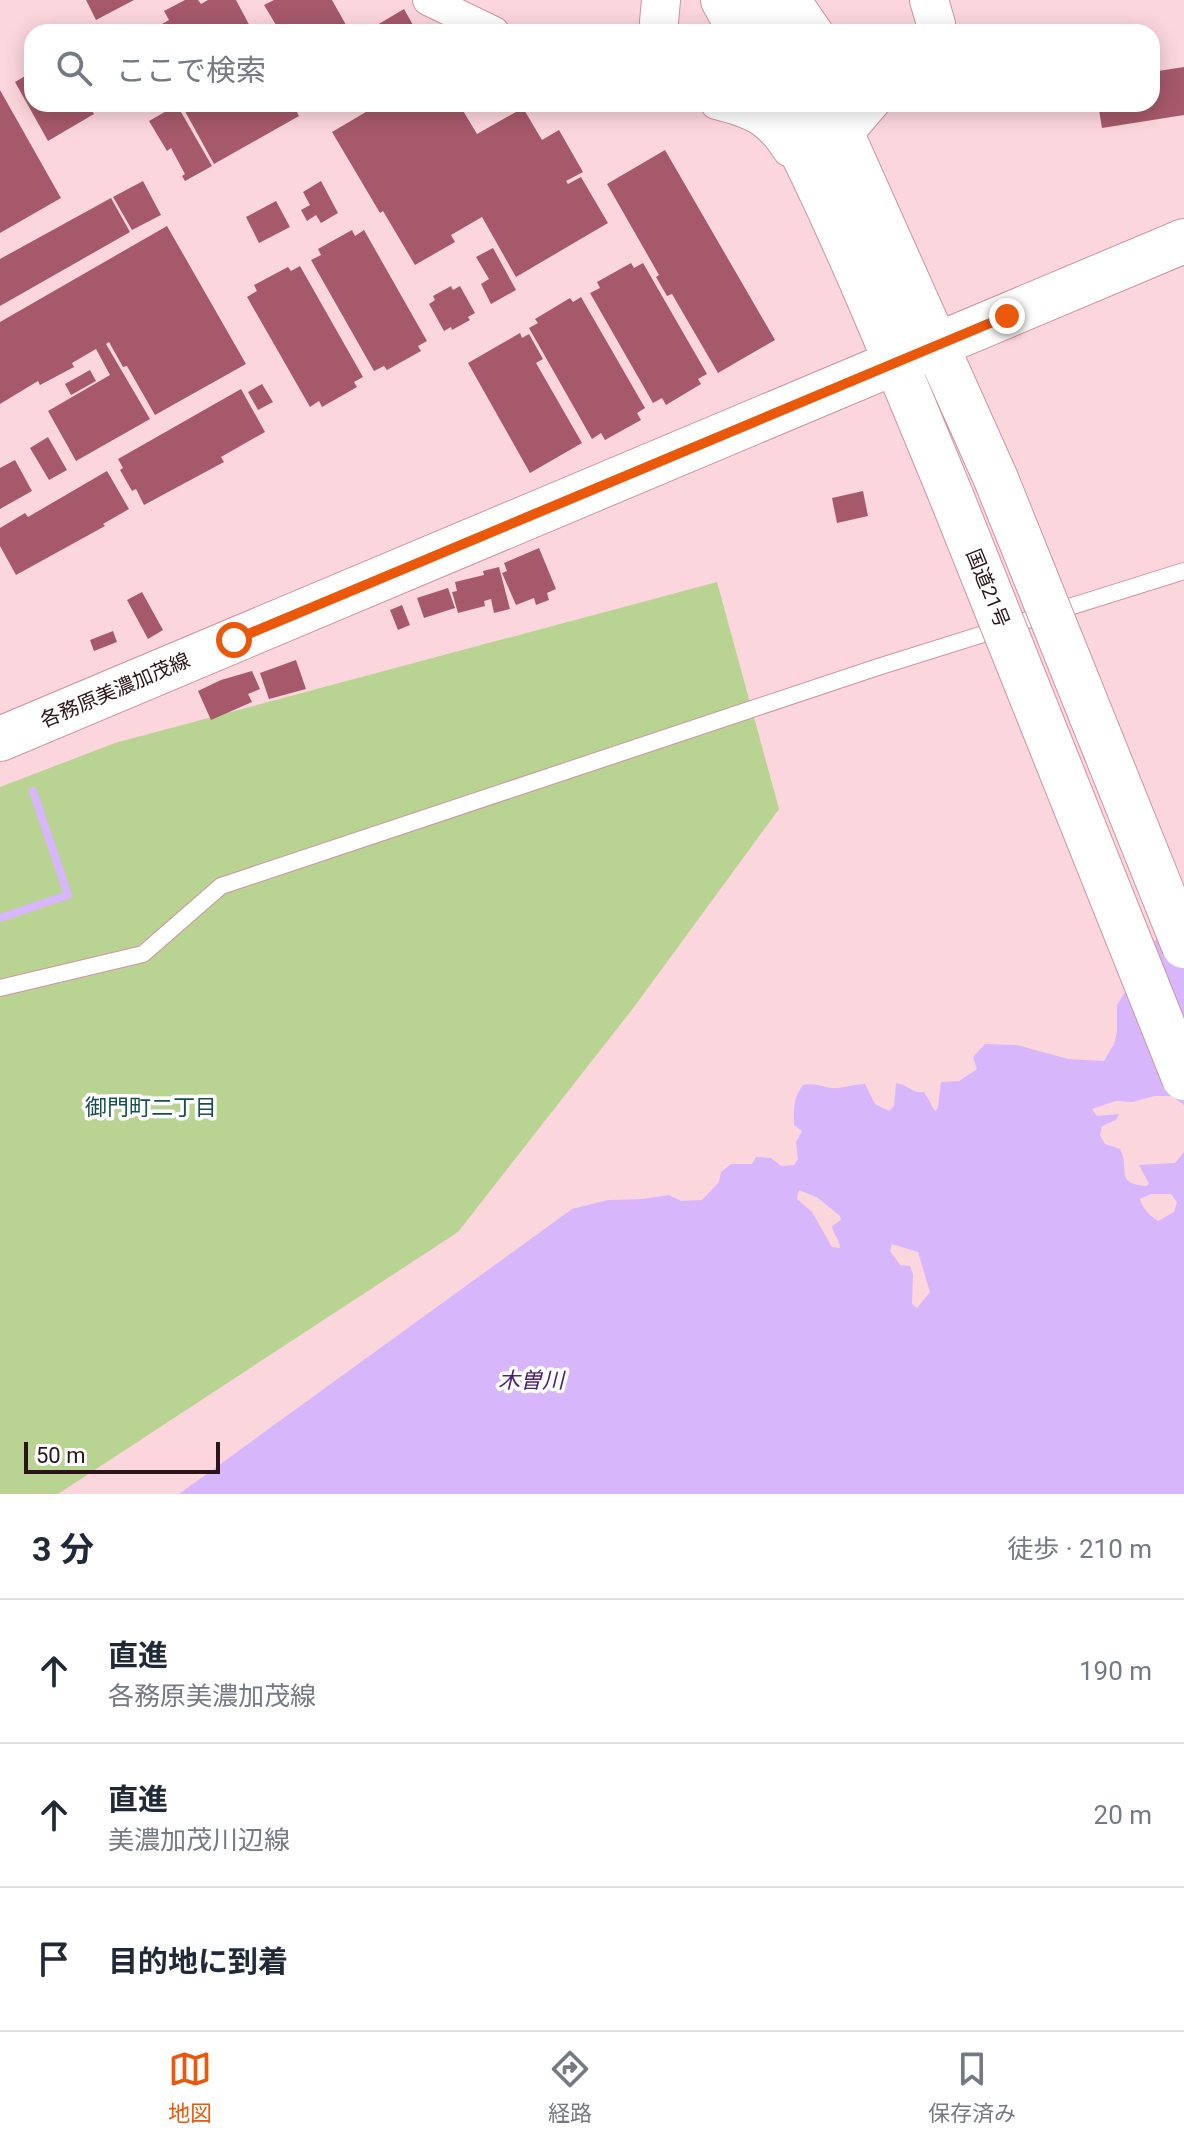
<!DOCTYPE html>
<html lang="ja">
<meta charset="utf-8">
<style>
:root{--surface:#fff;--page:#f2f2f3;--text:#1f2937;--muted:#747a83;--line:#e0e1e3;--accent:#ea580c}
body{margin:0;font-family:Roboto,"Noto Sans JP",sans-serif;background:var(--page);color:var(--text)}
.scale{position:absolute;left:24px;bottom:20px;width:196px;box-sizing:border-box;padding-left:8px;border:4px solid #2b151a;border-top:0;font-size:22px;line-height:28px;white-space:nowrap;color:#2b151a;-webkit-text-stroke:6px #fff;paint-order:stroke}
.stop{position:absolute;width:24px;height:24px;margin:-18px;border:6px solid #ea580c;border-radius:50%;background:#fff}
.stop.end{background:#ea580c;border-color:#fff;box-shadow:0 2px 8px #0008}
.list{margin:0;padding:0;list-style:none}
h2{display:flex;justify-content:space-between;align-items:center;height:104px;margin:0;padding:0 32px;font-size:34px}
h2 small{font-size:26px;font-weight:400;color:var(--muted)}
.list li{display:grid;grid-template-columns:52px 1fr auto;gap:24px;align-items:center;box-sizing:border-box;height:144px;padding:0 32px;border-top:2px solid var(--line)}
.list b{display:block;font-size:30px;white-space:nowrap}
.list p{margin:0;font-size:26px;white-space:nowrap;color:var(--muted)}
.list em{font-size:26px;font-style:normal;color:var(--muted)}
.icon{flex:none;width:44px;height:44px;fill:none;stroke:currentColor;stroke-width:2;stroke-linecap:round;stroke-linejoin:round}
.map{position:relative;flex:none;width:1184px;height:1494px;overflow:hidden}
.search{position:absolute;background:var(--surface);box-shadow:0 4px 20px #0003;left:24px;right:24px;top:24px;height:88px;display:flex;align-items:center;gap:20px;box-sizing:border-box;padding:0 28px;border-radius:24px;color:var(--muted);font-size:30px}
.sheet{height:536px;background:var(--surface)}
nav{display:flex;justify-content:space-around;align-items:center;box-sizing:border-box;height:112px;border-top:2px solid var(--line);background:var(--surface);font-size:22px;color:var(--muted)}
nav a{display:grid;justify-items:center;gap:4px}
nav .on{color:var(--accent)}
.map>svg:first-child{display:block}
</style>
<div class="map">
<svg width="1184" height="1494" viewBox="0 0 1184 1494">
<rect width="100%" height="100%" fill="#fcd6dd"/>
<!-- green -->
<path fill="#b8d392" d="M717,582L779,809L634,1007L458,1232L58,1494H0V787L115,743Z"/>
<!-- water -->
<path fill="#d7b6fb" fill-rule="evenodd" d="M1184,918V1105L1172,1096H1155L1132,1102L1116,1101L1092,1109L1097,1116L1119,1114L1116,1120L1102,1126L1100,1135L1105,1144L1120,1149C1131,1170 1113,1183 1146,1186L1149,1184L1139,1165L1175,1163L1184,1152V1494H179L572,1209L608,1200L643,1199L669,1195L681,1201L702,1200L719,1182L721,1172L731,1164H752L756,1157L771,1158L781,1166L794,1165L798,1159L796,1142L802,1131L794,1125C794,1109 793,1098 803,1085C814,1083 821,1086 831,1088C841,1089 854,1084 865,1084L875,1104L889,1111L894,1106L896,1083C907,1084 912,1094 924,1092L935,1111L938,1108L941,1082L959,1081L977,1069L973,1057L985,1044L1017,1045L1068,1059L1104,1061L1114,1044L1117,1032V1005L1161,931ZM799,1190L818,1198L840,1216L841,1220L832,1226C833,1235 840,1239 840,1248L832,1247L812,1212L797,1199ZM1151,1194H1171L1177,1202L1174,1212L1158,1221C1150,1216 1142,1208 1140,1199ZM892,1244L918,1252L930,1292L917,1308L912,1304L913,1274L910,1266L900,1265L890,1251Z"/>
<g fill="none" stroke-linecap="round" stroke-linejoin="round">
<!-- stream -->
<path stroke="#d7b6fb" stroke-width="8" d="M0,918L68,895L33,791"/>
</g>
<!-- building -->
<path fill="#a5596a" d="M86,0H134L96,20Z
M185,0H198L201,4L208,0H236L253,32H148L169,20L164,11Z
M274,0H332L350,32H274L271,27L276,25L264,5Z
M404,9L417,32H374L372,28Z
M1184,67V115L1102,128L1098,104H1152V72Z
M32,72V104H88L94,114L48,141L15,82Z
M0,90L61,198L0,233Z
M181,104H293L299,116L214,164Z
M375,104H459L477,134L523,108L542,140L559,130L583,172L566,181L568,184L581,177L608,223L516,277L482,217L451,235L455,242L415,265L383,211L380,213L332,132L376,106Z
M177,105L212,166L185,181L182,176L185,174L171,148L167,151L149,121Z
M665,150L775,340L718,373L672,294L667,296L656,277L659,275L607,184Z
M143,181L161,215L132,230L113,197Z
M321,181L338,213L321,223L316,215L307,221L301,210L310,205L303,192Z
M111,198L130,232L0,306V259Z
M276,201L290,227L259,243L246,217Z
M167,226L246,364L155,415L127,366L123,367L109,342L106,344L150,419L76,461L48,411L110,375L96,349L72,363L74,367L40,385L38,381L0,404V322Z
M352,230L355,236L364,230L427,341L418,346L421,351L387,370L384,366L374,371L311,260L321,255L318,249Z
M493,248L516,290L491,304L481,284L489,279L476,257Z
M631,263L634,268L643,263L707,374L698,379L701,384L666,405L662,398L653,403L590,293L600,288L597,282Z
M300,266L363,377L354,382L357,387L322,407L319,401L310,407L247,297L257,291L254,285L288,267L291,271Z
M451,286L453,290L460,286L475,313L468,317L470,320L452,330L451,327L444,331L429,304L435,300L433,296Z
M581,297L645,408L637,413L641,420L605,440L601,433L592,439L529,328L538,323L535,319L570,298L573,302Z
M520,333L522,338L529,334L543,359L536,363L582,443L530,473L468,363Z
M90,370L96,381L71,395L65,384Z
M262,384L273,402L258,410L248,392Z
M241,389L265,432L221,457L224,462L144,505L136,489L132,491L120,470L123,468L118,459Z
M48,437L67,470L49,480L30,448Z
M15,460L32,491L0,509V468Z
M107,471L129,509L103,524L105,526L16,575L0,546V528L25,513L28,517Z
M863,491L868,516L837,523L832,498Z
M539,548L556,589L547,593L549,600L536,605L534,598L516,605L502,573L507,571L504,563Z
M499,567L510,609L494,613L491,599L484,601L485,606L458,613L452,592L457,591L455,582L484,575L483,571Z
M448,588L455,608L424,618L417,598Z
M142,592L163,630L148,639L127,600Z
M402,605L410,625L398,630L390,610Z
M113,631L117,642L94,651L90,640Z
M296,660L306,689L269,699L260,673Z
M252,671L260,689L248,694L252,702L211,720L198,691L221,680Z"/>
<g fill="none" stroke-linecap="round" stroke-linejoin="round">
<defs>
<path id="service" d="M0,988L143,954L221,886L878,667L1184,571"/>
<path id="minor" d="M428,0L494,32
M796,0L818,32
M716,104C752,113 769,120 788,151
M844,139L874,104"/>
<path id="tertiary" d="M929,0L936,24L934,32
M659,22L661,0"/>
<path id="secondary" d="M0,739L1184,241"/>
<path id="trunk" d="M723,0L741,32
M764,0L782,32
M778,104C844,232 897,365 952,498
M824,104L844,139L996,479"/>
</defs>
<!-- service casing -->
<use href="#service" stroke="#ce949f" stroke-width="18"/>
<!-- minor casing -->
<use href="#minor" stroke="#ce949f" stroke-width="32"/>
<!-- tertiary casing -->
<use href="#tertiary" stroke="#ce949f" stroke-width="40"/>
<!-- secondary casing -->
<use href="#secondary" stroke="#ce949f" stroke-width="46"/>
<!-- trunk casing -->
<use href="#trunk" stroke="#ce949f" stroke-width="46"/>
<!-- service -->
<use href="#service" stroke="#fff" stroke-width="16"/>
<!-- minor -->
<use href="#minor" stroke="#fff" stroke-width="30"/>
<!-- tertiary -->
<use href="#tertiary" stroke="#fff" stroke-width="38"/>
<!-- secondary -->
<use href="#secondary" stroke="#fff" stroke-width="44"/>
<!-- trunk -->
<use href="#trunk" stroke="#fff" stroke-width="44"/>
<defs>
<path id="trunk-bridge" d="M996,479L1184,946
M952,498L1184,1078"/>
</defs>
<!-- trunk-bridge casing -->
<use href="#trunk-bridge" stroke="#ce949f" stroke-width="46" stroke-linecap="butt"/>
<!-- trunk-bridge -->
<use href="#trunk-bridge" stroke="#fff" stroke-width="44"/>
</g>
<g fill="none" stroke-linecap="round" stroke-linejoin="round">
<!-- route -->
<path stroke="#ea580c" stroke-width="10" d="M234,640L1007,316"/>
</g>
<g text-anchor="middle" stroke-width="7" stroke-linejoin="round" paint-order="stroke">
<!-- street labels -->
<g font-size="20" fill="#2b151a" stroke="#fff">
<text transform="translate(988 588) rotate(68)" y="7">国道21号</text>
<text transform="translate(115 690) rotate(-23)" y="7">各務原美濃加茂線</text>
</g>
<!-- neighbourhood labels -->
<g font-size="22" fill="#16514c" stroke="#fff">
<text x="151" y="1115">御門町二丁目</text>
</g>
<!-- water labels -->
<g font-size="22" font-style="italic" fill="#4d2270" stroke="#fff">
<text x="531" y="1388">木曽川</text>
</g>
</g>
</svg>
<div class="scale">50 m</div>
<div class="stop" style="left:234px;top:640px"></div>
<div class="stop end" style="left:1007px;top:316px"></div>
<div class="search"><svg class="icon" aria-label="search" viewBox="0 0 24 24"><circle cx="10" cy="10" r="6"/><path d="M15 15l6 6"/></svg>ここで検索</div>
</div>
<section class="sheet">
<h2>3 分<small>徒歩 · 210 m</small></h2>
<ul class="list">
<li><svg class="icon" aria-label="ahead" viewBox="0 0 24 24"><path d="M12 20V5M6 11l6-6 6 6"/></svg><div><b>直進</b><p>各務原美濃加茂線</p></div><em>190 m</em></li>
<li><svg class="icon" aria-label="ahead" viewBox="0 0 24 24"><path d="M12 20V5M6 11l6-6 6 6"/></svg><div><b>直進</b><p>美濃加茂川辺線</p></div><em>20 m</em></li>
<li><svg class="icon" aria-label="arrive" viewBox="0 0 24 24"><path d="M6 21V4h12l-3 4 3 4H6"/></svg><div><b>目的地に到着</b></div></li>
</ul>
</section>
<nav>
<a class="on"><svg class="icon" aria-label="map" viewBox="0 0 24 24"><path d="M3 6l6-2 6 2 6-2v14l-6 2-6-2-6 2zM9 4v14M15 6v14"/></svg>地図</a>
<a><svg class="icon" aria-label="directions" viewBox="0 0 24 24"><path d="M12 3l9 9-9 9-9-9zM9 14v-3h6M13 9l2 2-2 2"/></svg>経路</a>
<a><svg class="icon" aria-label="saved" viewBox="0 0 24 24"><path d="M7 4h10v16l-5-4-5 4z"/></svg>保存済み</a>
</nav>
